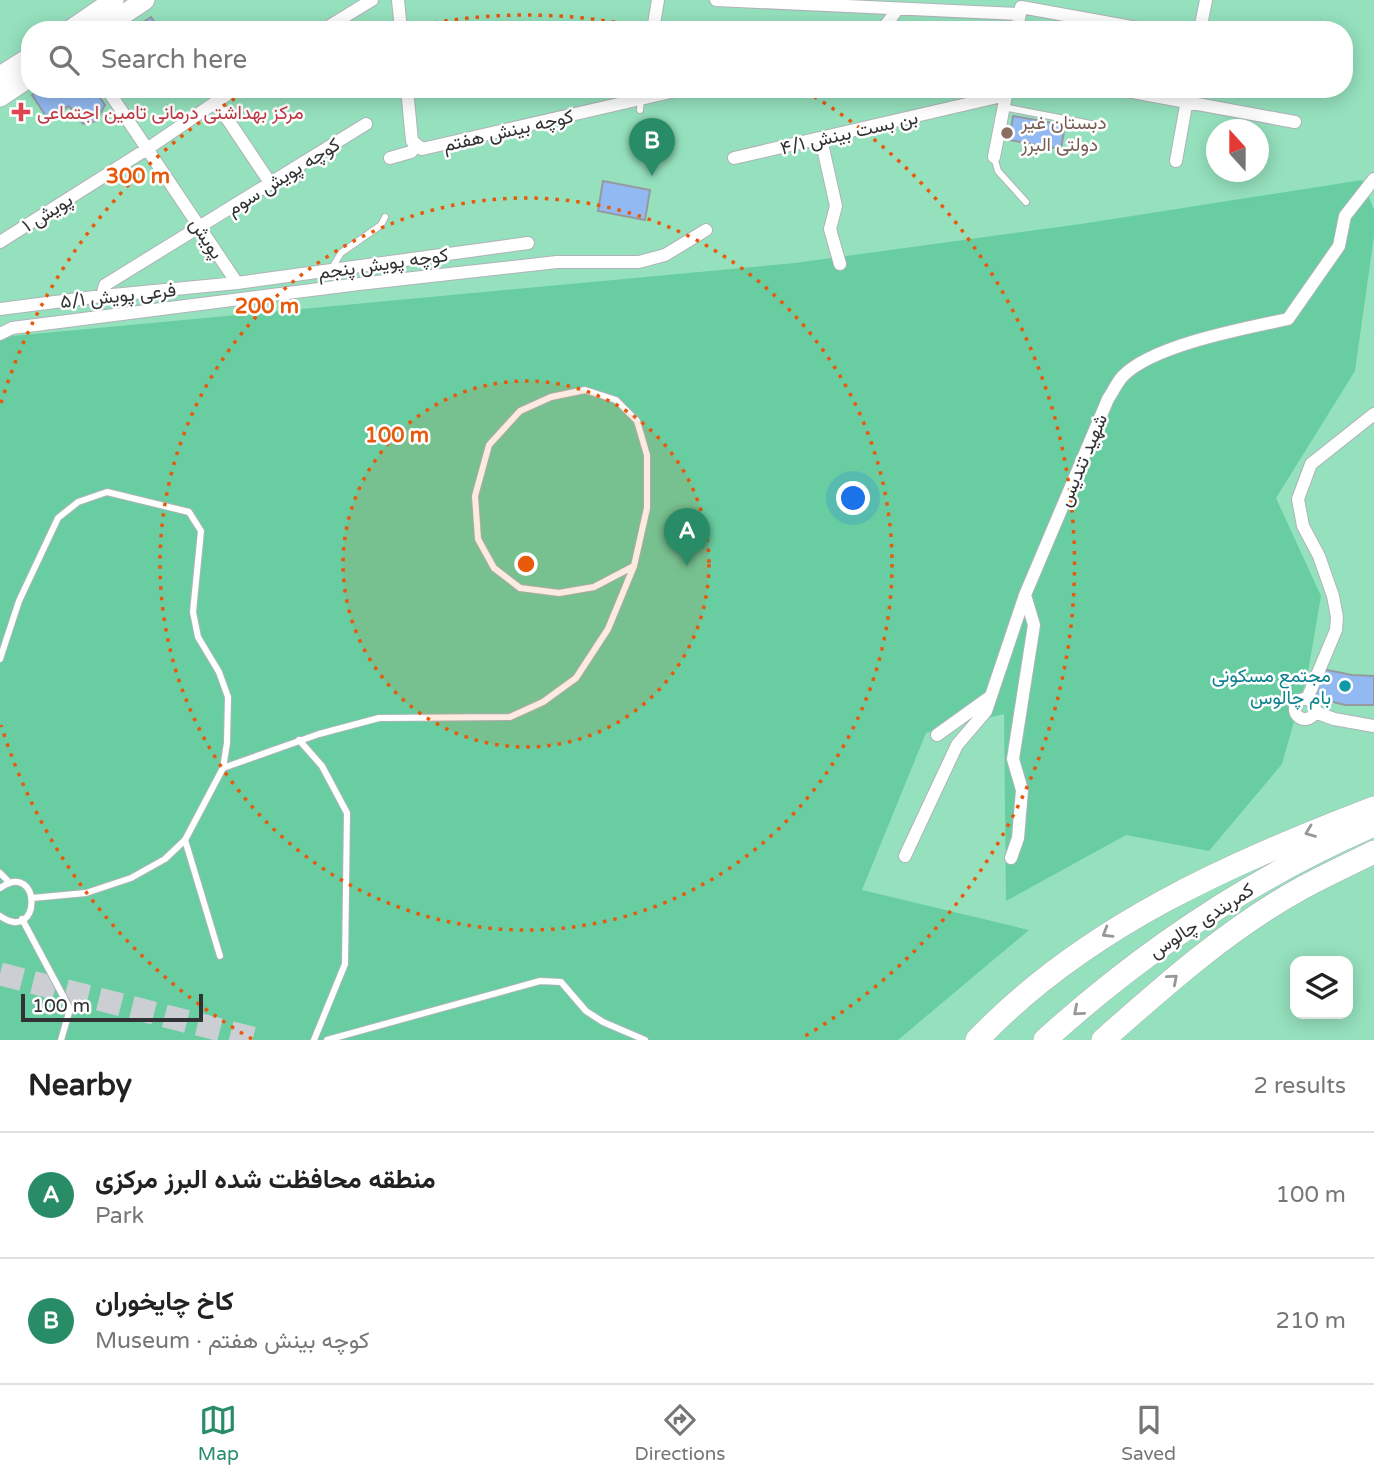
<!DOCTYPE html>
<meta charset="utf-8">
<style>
:root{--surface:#fff;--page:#f2f2f2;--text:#222;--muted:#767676;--line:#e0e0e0;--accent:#288c67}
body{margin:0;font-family:"Varela Round",Vazirmatn,sans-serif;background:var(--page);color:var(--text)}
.controls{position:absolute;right:21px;bottom:21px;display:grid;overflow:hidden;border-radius:14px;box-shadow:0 4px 18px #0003}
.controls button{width:63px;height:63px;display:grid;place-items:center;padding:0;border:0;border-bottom:2px solid var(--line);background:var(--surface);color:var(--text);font:35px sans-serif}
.compass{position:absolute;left:1206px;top:119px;width:63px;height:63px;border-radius:50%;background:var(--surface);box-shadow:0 4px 18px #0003;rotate:339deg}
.scale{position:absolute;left:21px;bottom:18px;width:182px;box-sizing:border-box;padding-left:7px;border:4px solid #303234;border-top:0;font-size:19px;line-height:24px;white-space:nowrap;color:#303234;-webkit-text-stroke:5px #fff;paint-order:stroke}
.you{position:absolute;left:854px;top:499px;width:24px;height:24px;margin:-18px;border:5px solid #fff;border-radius:50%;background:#1a73e8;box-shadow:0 0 0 10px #1a73e833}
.badge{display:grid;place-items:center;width:46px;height:46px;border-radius:50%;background:var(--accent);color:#fff;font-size:23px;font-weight:700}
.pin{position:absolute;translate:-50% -58px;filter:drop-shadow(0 2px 4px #0008)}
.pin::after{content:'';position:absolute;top:37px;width:24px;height:21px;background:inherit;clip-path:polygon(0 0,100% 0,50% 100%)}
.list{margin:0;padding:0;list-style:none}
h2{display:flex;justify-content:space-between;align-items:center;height:91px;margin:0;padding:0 28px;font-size:30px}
h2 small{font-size:23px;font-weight:400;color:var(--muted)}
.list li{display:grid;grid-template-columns:46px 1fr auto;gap:21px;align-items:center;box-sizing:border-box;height:126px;padding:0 28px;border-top:2px solid var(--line)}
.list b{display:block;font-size:26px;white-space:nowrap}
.list p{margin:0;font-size:23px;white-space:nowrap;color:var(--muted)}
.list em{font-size:23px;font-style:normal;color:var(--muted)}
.icon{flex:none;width:38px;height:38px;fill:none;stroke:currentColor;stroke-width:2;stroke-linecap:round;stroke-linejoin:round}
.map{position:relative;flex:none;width:1374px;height:1040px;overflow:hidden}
.search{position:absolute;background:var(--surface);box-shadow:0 4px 18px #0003;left:21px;right:21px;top:21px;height:77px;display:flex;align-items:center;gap:18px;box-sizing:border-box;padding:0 24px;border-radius:28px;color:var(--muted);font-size:26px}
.sheet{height:343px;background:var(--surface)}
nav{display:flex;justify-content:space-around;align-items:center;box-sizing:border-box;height:98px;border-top:2px solid var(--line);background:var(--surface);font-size:19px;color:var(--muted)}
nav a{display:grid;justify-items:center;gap:4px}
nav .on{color:var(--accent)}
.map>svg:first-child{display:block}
</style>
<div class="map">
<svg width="1374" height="1040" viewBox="0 0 1374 1040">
<rect width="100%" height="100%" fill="#f2f6fc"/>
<!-- green -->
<path fill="#95e1bd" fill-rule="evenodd" d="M0,0H1374V1040H0ZM30,30H1344V89H30ZM1216,130H1258V172H1216ZM1295,961H1348V1014H1295Z"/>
<!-- forest -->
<path fill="#68cea2" d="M1362,180L1374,210V236L1355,371L1276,498L1321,596L1308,672L1282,764L1209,851L1126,835L1006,901L1004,714L926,733L862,890L1029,930L898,1040H0V341L12,336L795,263L1081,224Z"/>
<!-- building -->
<path fill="#92b9f2" stroke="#969aa0" stroke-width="2" d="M151,17L160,30H131Z
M40,89H94L105,105L96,121L83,124L69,106L48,119L32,95Z
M1013,116L1065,125L1061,149L1009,140Z
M603,181L650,190L645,220L598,211Z
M1322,669L1352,675L1374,676V705H1345L1313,697Z"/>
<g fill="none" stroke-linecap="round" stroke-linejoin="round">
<!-- highway-tunnel -->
<path stroke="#cbcfd4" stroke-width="23" stroke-dasharray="23 11" stroke-linecap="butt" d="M0,974L260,1040"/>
<defs>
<path id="lane" d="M1003,107L1101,126
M640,110L641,99
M994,157L998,171L1026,202
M332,268L341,253L381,225L385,217
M0,659L19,601L58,518L78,502L107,492L189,512L201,531L193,612L198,637L219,672L228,697L227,743L223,768L185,840L165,859L131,878L86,893L32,898
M299,740L322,766L347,813L345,964L314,1040
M223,768L319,734L379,718L510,717L543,702L576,678L608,629L634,566L647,508V455L637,421L616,400L585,390L551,397L520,411L489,445L475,496L478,539L494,568L520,588L559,593L594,587L634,566
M185,840L220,956
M0,873L10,883
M0,888C42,859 42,945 0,916
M22,919L70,1009L61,1040
M327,1040L540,981L561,982L586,1011L603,1022L645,1040"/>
<path id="street" d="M398,0L401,30
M716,0L1020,14
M1021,7L1148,30
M323,30L372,0
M653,30L658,0
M882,30L897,10
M1017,30L1021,7
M1200,30L1206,0
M107,89L237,283
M407,89L412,141L417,145
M1116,89L1295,122
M216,102L271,184
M821,139L836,206L830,229L840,264
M417,145L422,149L684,89
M994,157L1007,90
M390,158L411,152L417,145
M734,158L1006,95
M1176,161L1189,89
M0,242L147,149L235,89
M102,296L105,285L366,124
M0,309L102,296L237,283L528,243
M0,334L12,328L359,284L557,262H639L665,255L706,230
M1295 709a10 10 0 1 1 20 0a10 10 0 1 1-20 0Z
M1307,699L1336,630L1337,617L1333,596L1319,556L1303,526L1298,499L1311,464L1374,414
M1315,712L1334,719L1374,726
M937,735L990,697
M905,856L957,745L986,711L1025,595L1108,399C1113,392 1117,382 1123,376C1153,345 1246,328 1288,319L1339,246L1345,216L1374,179
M1011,858L1018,838L1022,790L1013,759L1034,625L1025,595"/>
<path id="primary" d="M70,30L114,0
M100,30L145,0
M0,76L30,57
M0,97L30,77"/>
<path id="highway" d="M977,1040C1086,926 1229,864 1374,808
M1045,1040C1144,950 1252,878 1374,825
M1103,1040C1165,985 1229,928 1302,888C1326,875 1350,864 1374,852"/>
</defs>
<!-- lane casing -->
<use href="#lane" stroke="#afb3b9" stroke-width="8"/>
<!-- street casing -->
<use href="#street" stroke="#afb3b9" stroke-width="14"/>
<!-- primary casing -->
<use href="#primary" stroke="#afb3b9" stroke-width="21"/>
<!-- highway casing -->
<use href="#highway" stroke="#afb3b9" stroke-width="24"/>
<!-- lane -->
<use href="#lane" stroke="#fff" stroke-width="6"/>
<!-- street -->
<use href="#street" stroke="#fff" stroke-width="12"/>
<!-- primary -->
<use href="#primary" stroke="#fff" stroke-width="19"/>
<!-- highway -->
<use href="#highway" stroke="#fff" stroke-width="23"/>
</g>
<!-- one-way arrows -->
<defs><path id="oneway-chevron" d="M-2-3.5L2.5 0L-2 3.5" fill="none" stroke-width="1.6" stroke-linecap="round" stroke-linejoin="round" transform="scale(1.75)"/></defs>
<g stroke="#98989a">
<use href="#oneway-chevron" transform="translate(1310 832) rotate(159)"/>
<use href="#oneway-chevron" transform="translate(1107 933) rotate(149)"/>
<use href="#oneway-chevron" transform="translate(1173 979) rotate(-41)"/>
<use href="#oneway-chevron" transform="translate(1078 1011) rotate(139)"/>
</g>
<!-- distance rings -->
<circle cx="526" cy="564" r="183" fill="#e8590c" fill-opacity=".12"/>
<g fill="none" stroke="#e8590c" stroke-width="3.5" stroke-dasharray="3.5 7">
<circle cx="526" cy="564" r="183"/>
<circle cx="526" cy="564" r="366"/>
<path d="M252 1039A549 549 0 0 1 1 725M1 403A549 549 0 0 1 247 91M403 29A549 549 0 0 1 649 29M805 91A549 549 0 0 1 800 1039"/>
</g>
<!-- markers -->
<path fill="#e0444e" stroke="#fff" stroke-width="2.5" d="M17.5 101.5h7v7h7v7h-7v7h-7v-7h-7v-7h7z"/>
<circle fill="#8d6e63" stroke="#fff" stroke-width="2.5" cx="1007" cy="133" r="7"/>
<circle fill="#0f9aa8" stroke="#fff" stroke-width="2.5" cx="1345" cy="686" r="7"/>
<g text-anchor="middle" stroke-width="5" stroke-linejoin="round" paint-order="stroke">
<!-- health labels -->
<g font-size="19" fill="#be3a42" stroke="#fff" text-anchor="start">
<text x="37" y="119">مرکز بهداشتی درمانی تامین اجتماعی</text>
</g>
<!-- education labels -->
<g font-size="19" fill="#785e54" stroke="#fff" text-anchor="start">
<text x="1021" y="129">دبستان غیر<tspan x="1021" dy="22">دولتی البرز</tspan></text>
</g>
<!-- street labels -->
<g font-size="19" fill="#303234" stroke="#fff">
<text transform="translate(508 130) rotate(-13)" y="7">کوچه بینش هفتم</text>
<text transform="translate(849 132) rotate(-13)" y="7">بن بست بینش ۴/۱</text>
<text transform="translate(283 176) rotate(-32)" y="7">کوچه پویش سوم</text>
<text transform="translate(47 212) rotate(-32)" y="7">پویش ۱</text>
<text transform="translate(207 238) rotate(56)" y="7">پویش</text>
<text transform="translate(383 263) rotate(-8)" y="7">کوچه پویش پنجم</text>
<text transform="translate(118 295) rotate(-6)" y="7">فرعی پویش ۵/۱</text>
<text transform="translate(1082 460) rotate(-67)" y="7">شهید تندیس</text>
<text transform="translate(1201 920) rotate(-33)" y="7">کمربندی چالوس</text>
</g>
<!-- culture labels -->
<g font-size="19" fill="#0d838f" stroke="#fff" text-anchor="end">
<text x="1331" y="682">مجتمع مسکونی<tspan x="1331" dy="22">بام چالوس</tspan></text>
</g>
</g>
<circle cx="526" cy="564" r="10" fill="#e8590c" stroke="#fff" stroke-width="3.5"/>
<g font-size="21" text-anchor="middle" font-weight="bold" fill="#e8590c" stroke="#fff" stroke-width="5" stroke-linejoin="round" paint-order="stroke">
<text x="138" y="183">300 m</text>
<text x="267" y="313">200 m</text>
<text x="397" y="442">100 m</text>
</g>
</svg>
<div class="controls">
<button><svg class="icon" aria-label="layers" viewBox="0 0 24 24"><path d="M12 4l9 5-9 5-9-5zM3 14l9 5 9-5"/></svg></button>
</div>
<svg class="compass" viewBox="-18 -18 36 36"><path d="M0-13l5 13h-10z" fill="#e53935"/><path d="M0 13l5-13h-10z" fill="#767676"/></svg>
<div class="scale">100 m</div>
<div class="you"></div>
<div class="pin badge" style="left:687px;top:566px">A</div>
<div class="pin badge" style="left:652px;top:176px">B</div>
<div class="search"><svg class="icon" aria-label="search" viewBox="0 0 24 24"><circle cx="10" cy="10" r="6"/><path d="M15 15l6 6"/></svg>Search here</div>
</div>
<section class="sheet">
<h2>Nearby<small>2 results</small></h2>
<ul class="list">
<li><span class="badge">A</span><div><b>منطقه محافظت شده البرز مرکزی</b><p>Park</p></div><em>100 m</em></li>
<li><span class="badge">B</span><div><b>کاخ چایخوران</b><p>Museum · کوچه بینش هفتم</p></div><em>210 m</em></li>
</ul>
</section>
<nav>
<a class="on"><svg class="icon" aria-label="map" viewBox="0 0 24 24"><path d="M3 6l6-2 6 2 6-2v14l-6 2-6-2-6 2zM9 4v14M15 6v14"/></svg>Map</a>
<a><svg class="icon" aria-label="directions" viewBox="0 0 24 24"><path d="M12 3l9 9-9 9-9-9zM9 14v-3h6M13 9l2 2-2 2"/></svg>Directions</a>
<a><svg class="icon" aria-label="saved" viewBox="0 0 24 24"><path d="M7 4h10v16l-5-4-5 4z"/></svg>Saved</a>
</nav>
